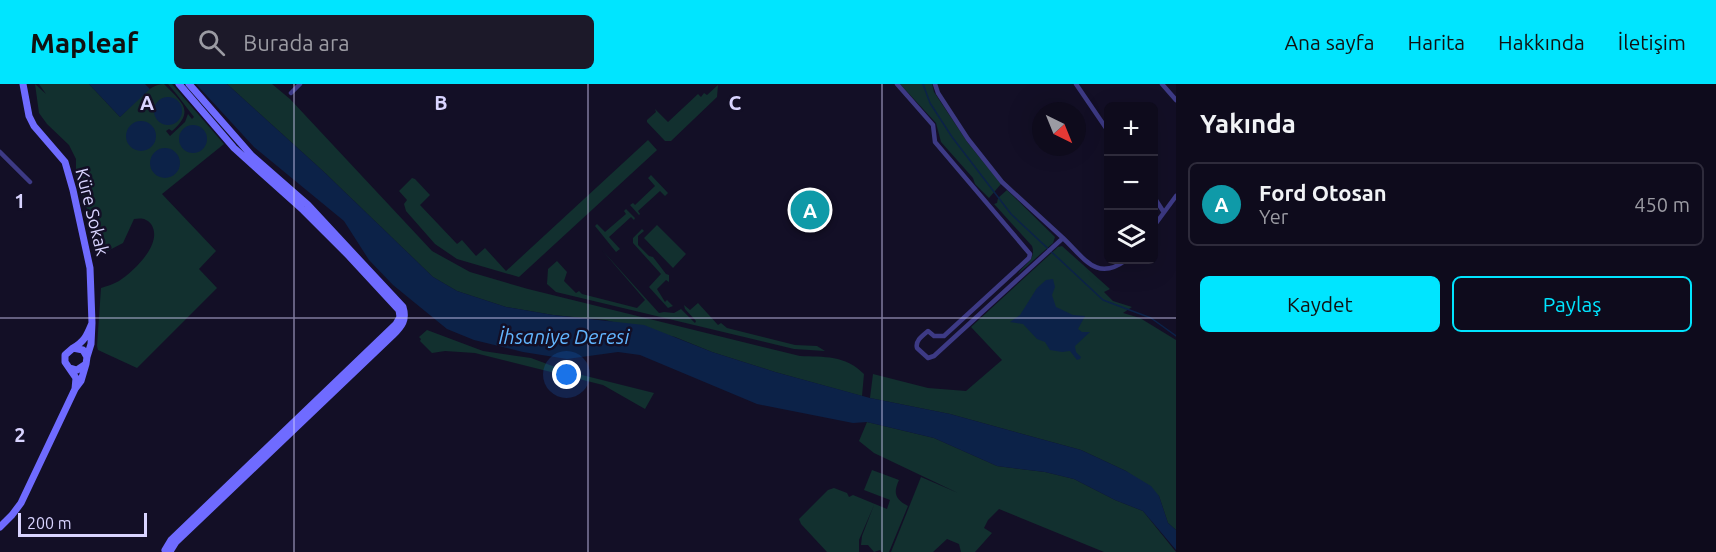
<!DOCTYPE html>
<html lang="tr">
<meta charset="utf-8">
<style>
:root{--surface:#0e0b1c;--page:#1c1929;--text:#f1f3f6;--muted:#9b9ba3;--line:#2e2b3b;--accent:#00e5ff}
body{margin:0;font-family:Ubuntu,sans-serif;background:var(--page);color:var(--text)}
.controls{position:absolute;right:18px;top:18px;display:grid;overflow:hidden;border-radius:9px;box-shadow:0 6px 24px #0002}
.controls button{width:54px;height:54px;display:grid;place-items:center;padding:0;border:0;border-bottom:2px solid var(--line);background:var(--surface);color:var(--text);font:30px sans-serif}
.compass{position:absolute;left:1032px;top:18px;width:54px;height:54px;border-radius:50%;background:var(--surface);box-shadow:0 6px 24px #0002;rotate:137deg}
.scale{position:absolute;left:18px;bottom:15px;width:129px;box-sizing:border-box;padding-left:6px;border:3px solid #d9d4ff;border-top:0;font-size:16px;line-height:21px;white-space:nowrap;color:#d9d4ff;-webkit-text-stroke:4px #130f26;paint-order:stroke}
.you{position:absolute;left:567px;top:291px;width:21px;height:21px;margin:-15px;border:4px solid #fff;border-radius:50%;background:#1a73e8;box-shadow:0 0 0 9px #1a73e833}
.badge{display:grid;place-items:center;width:39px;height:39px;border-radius:50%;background:var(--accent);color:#fff;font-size:20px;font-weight:700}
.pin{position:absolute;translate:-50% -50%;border:3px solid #fff;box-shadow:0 2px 6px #0006}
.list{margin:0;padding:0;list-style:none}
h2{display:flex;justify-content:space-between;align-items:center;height:78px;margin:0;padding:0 24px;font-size:26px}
h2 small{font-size:20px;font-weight:400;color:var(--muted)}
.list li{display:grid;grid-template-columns:39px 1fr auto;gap:18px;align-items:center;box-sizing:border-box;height:84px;margin:0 12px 12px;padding:0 12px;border:2px solid var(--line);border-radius:9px}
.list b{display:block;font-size:22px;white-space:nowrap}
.list p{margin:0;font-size:20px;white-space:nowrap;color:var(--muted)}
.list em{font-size:20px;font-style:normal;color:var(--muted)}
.actions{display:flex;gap:12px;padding:18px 24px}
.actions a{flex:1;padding:14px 0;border:2px solid var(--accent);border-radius:9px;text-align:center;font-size:21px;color:var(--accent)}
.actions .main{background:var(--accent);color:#111}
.icon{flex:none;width:33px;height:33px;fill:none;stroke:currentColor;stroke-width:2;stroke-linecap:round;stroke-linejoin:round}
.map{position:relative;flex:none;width:1176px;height:468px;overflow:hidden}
header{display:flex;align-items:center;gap:36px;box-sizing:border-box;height:84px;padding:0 30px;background:var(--accent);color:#111}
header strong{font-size:28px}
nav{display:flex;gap:33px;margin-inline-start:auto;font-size:21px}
.search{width:420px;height:54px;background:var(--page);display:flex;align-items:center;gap:15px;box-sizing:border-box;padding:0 21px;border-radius:9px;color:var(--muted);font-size:22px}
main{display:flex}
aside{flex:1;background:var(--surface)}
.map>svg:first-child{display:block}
</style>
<header>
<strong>Mapleaf</strong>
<div class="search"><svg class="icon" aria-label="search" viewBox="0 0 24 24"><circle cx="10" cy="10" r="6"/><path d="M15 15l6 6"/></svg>Burada ara</div>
<nav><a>Ana sayfa</a><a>Harita</a><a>Hakkında</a><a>İletişim</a></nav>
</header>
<main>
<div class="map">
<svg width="1176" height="468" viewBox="0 0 1176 468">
<rect width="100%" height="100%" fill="#130f26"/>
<!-- green -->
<path fill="#12302f" d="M35,0L46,10L39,0H89L120,33C132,22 148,0 164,0C181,18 196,26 172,47L169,45L166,47L170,52L185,38L188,30L192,35L194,33C186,23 178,11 168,0H172L224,60L162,110L216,167L199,185L217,204L137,284L98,266L97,262L101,204C107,202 114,200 119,197C134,187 164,159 151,140C146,134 141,134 134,135L123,159L98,172L92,140L76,92V75L69,61L47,40L39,29Z
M227,0H272L290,15L432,167L470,188L528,205L800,272C824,273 845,271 864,290L862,312L775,288L712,268L675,253L605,236L553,231L506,223L457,207L433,193L323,87Z
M900,0H932L934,8L968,59L1001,100L989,114L975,100L973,94L941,58L936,39Z
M718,1L717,13L671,57H665L647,38V36L656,28L655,25L668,38L698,10L701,13L704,9L707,11Z
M648,56L657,66L656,67L519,193L457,175L435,160L406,127L404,120L407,116L399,107L412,94L415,95L430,111L420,121L457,160L462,156L476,172L485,164L506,187Z
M651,91L668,109L665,112L660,107L638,127L640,130L639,131L630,121L633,119L635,121L655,102L648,94Z
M1007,106L1055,153L1053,159L1018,190C1023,181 1037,176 1032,162L994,120L997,119L998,114Z
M626,125L635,134L634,136L631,133L609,153L620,165L616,168L595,142L597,140L605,148L626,130L624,127Z
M657,141L686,170L673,184L644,154Z
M642,145L644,147L638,152V161L649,172L653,173L666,190L669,191V198L666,196L657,205L665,218L667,216L673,222L668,224L649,203L661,190L633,159V154Z
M1062,162L1110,205L1104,208L1113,217L1132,223L1123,229L1140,234L1176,256V446L1168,439L1159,412L1126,387L1081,366L950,330L870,314L873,290L928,304L966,307L1002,276L971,243L1058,163Z
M602,166L659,229L664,228L674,229L681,225L695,239L696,237L685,225L684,221L690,226L698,219L718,241L721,239L727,244L795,261L817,262L825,267L794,265L556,208L547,200L548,185L557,177L567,188L564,197L576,209L579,207L582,210L637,224L645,216Z
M427,246L483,267L531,274L566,287L654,309L645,325L603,301L475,269L445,267L432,269L420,257L421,255L419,253Z
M867,338L934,354L997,382L1045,388L1074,395L1115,416L1143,427L1176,468H1104L999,425L988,436L984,444L992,449L975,468H961L959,460L947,455L933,468H891L921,393L958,409L874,369L859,357Z
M872,386L899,396C893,409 895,415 908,422L889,468H882L880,466L874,468L868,461H861L862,452L874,421L859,456V468H827L801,440L799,435L828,406L834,404L847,409L849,413L853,411L887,425L890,416L864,406Z"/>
<!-- water -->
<path fill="#0c2248" d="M89,0H145L150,5L120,33Z
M196,0H227L323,87L433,193L457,207L506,223L553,231L644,241L712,268L775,288L870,314L950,330L1081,366L1126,387L1151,402L1159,412L1168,439L1176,446V466L1143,427L1115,416L1074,395L1045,388L997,382L934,354L867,338L853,339L757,320L640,271L618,268L567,275L523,268L474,256L447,245L393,201L369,176L344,137L254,63Z
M154 27a14 14 0 1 1 28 0a14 14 0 1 1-28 0Z
M126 52a15 15 0 1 1 30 0a15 15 0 1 1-30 0Z
M179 55a14 14 0 1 1 28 0a14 14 0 1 1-28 0Z
M150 79a15 15 0 1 1 30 0a15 15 0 1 1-30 0Z
M1053,195L1055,203L1052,211L1056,223L1073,231L1085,232L1078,245L1082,248H1090L1075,262L1076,268L1081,273L1080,275L1077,276L1070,267L1062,268L1050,266L1045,258L1037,255L1023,240L1010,238L1020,231L1037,204L1046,196Z"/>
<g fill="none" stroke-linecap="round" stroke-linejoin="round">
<!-- stream -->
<path stroke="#0c2248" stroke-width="1.5" d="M923,0L930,19L952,53L1011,130L1103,216L1151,234L1176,252"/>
<!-- street -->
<path stroke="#3d3a85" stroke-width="4.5" d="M897,0L933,41L935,58L1030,170L1029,174L944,252H934L928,247C922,252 915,257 917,264L928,274L934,272L1063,154L1002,98L968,55L938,9L935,0
M1076,0L1108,47
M1162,0L1176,16
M291,9L300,0
M0,68L30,98
M1154,113L1163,127
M1154,142L1176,112
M1063,154C1085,175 1097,198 1126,176"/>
<!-- secondary -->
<path stroke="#6f6bff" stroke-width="7" d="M23,0L29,32L34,42L65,78L73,106L90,184L92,239
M73,264C85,257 87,251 92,239L91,260L87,273
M70,284L77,286L86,280L87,273L83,266L73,264L65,271V278L76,294L75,305L81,297L86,280
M0,443L12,431L21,419L75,305
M165,466L171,456L396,240L400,233L399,226L349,172L303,126L234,64L179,0
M171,466L176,458L393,251C402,242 407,236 403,223L308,121L252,72L189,0"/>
</g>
<!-- grid -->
<path fill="none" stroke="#d9d4ff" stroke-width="1.5" stroke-opacity="0.55" d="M294,0V468M588,0V468M882,0V468M0,234H1176"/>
<g text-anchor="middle" stroke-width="5" stroke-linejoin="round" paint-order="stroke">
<!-- street labels -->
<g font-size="18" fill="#d9d4ff" stroke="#130f26">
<text transform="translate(92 128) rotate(76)" y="6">Küre Sokak</text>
</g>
<!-- water labels -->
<g font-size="20" font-style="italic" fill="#62b6ff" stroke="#130f26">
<text x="564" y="260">İhsaniye Deresi</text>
</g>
</g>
<g font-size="20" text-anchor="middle" font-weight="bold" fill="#d9d4ff" stroke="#130f26" stroke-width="5" stroke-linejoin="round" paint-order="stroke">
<text x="147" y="26">A</text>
<text x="441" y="26">B</text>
<text x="735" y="26">C</text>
<text x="20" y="124">1</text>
<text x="20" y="358">2</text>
</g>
</svg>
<div class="controls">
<button>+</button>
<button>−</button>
<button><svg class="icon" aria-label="layers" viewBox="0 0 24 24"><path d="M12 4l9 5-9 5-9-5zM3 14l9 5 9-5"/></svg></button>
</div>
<svg class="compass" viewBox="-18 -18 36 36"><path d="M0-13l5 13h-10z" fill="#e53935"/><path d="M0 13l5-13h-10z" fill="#9b9ba3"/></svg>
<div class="scale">200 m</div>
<div class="you"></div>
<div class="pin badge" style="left:810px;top:126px;background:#0f9aa8">A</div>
</div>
<aside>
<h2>Yakında<small></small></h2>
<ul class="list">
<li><span class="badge" style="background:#0f9aa8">A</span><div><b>Ford Otosan</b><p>Yer</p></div><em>450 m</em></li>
</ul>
<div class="actions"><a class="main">Kaydet</a><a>Paylaş</a></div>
</aside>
</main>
